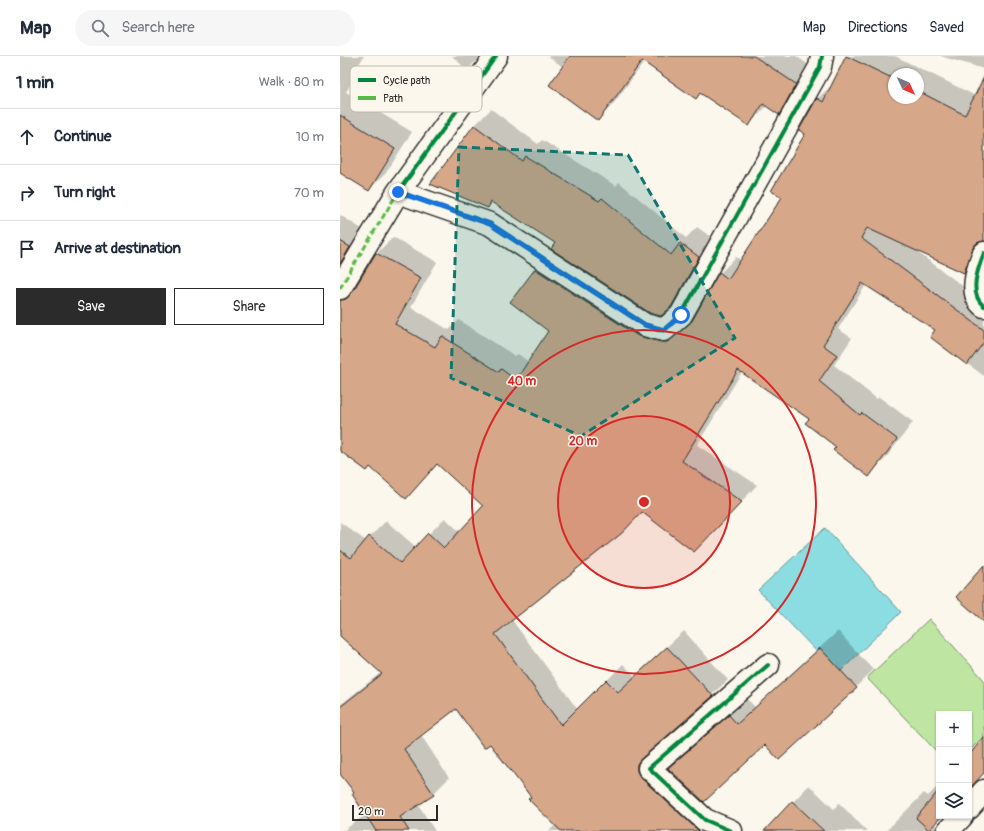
<!DOCTYPE html>
<meta charset="utf-8">
<style>
:root{--surface:#fff;--page:#f6f6f7;--text:#1f2937;--muted:#747a83;--line:#e0e1e3;--accent:#2b2b2b}
body{margin:0;font-family:Pangolin,sans-serif;background:var(--page);color:var(--text)}
.controls{position:absolute;right:12px;bottom:12px;display:grid;overflow:hidden;border-radius:0px;box-shadow:0 1px 3px #0004}
.controls button{width:36px;height:36px;display:grid;place-items:center;padding:0;border:0;border-bottom:1px solid var(--line);background:var(--surface);color:var(--text);font:20px sans-serif}
.compass{position:absolute;left:548px;top:12px;width:36px;height:36px;border-radius:50%;background:var(--surface);box-shadow:0 1px 3px #0004;rotate:134deg}
.scale{position:absolute;left:12px;bottom:10px;width:86px;box-sizing:border-box;padding-left:4px;border:2px solid #2b2b2b;border-top:0;font-size:11px;line-height:14px;white-space:nowrap;color:#2b2b2b;-webkit-text-stroke:3px #fbf7ec;paint-order:stroke}
.stop{position:absolute;width:12px;height:12px;margin:-9px;border:3px solid #1a73e8;border-radius:50%;background:#fff}
.stop.end{background:#1a73e8;border-color:#fff;box-shadow:0 1px 4px #0008}
.list{margin:0;padding:0;list-style:none}
h2{display:flex;justify-content:space-between;align-items:center;height:52px;margin:0;padding:0 16px;font-size:17px}
h2 small{font-size:13px;font-weight:400;color:var(--muted)}
.list li{display:grid;grid-template-columns:26px 1fr auto;gap:12px;align-items:center;box-sizing:border-box;height:56px;padding:0 16px;border-top:1px solid var(--line)}
.list b{display:block;font-size:15px;white-space:nowrap}
.list em{font-size:13px;font-style:normal;color:var(--muted)}
.actions{display:flex;gap:8px;padding:12px 16px}
.actions a{flex:1;padding:9px 0;border:1px solid var(--accent);border-radius:0px;text-align:center;font-size:14px;color:var(--accent)}
.actions .main{background:var(--accent);color:#fff}
.icon{flex:none;width:22px;height:22px;fill:none;stroke:currentColor;stroke-width:2;stroke-linecap:round;stroke-linejoin:round}
.map{position:relative;flex:none;width:644px;height:775px;overflow:hidden}
header{display:flex;align-items:center;gap:24px;box-sizing:border-box;height:56px;padding:0 20px;background:var(--surface);border-bottom:1px solid var(--line)}
header strong{font-size:19px}
nav{display:flex;gap:22px;margin-inline-start:auto;font-size:14px}
.search{width:280px;height:36px;background:var(--page);display:flex;align-items:center;gap:10px;box-sizing:border-box;padding:0 14px;border-radius:22px;color:var(--muted);font-size:15px}
main{display:flex}
aside{flex:1;background:var(--surface)}
.map>svg:first-child{display:block}
</style>
<header>
<strong>Map</strong>
<div class="search"><svg class="icon" aria-label="search" viewBox="0 0 24 24"><circle cx="10" cy="10" r="6"/><path d="M15 15l6 6"/></svg>Search here</div>
<nav><a>Map</a><a>Directions</a><a>Saved</a></nav>
</header>
<main>
<aside>
<h2>1 min<small>Walk · 80 m</small></h2>
<ul class="list">
<li><svg class="icon" aria-label="ahead" viewBox="0 0 24 24"><path d="M12 20V5M6 11l6-6 6 6"/></svg><div><b>Continue</b></div><em>10 m</em></li>
<li><svg class="icon" aria-label="right" viewBox="0 0 24 24"><path d="M7 20v-9h11M14 6l5 5-5 5"/></svg><div><b>Turn right</b></div><em>70 m</em></li>
<li><svg class="icon" aria-label="arrive" viewBox="0 0 24 24"><path d="M6 21V4h12l-3 4 3 4H6"/></svg><div><b>Arrive at destination</b></div></li>
</ul>
<div class="actions"><a class="main">Save</a><a>Share</a></div>
</aside>
<div class="map">
<svg width="644" height="775" viewBox="0 0 644 775">
<rect width="100%" height="100%" fill="#fbf7ec"/>
<filter id="ink" filterUnits="userSpaceOnUse"><feTurbulence type="fractalNoise" baseFrequency=".025" numOctaves="2"/><feDisplacementMap in="SourceGraphic" scale="8" xChannelSelector="R" yChannelSelector="G"/><feConvolveMatrix kernelMatrix="1 2 1 2 8 2 1 2 1" color-interpolation-filters="sRGB"/></filter>
<g filter="url(#ink)">
<!-- green -->
<path fill="#bee6a2" stroke="#748866" d="M589,563L644,624V680L629,695V658H599V698L527,622Z"/>
<!-- water -->
<path fill="#8cdde2" stroke="#659699" d="M485,472L561,556L498,618L418,534Z"/>
<!-- shadow -->
<path fill="#0003" fill-rule="evenodd" d="M0,0H24L11,21L14,23L6,36L72,76L46,117L29,134L0,116Z
M112,0H141L127,14Z
M208,0H456L472,11L455,41L439,58L427,50L409,69L360,37L356,41L305,5L274,47L258,64L223,11Z
M508,0H555L636,40L644,23V187L640,200L624,216L576,195L644,246V320L591,281L596,273L526,229L498,273L512,282L494,309L537,343L539,341L573,366L545,403L529,419L497,391L470,362L402,316L357,389L417,429L370,479L302,455L172,564L238,654L283,608L295,620L344,575L388,624L313,692V698L316,705L373,757L397,775H209L216,768L192,741L151,686L117,651L81,679L109,722L93,738L78,748L95,775H3L26,758L15,736L0,716V649L72,592L0,579V466L26,485L46,465L76,491L105,462L120,476L144,450L98,408L66,441L31,410L27,414L0,394V159L25,175L9,227L18,228L37,197L53,181L97,206L71,251L109,274L119,264L175,300L178,298L189,306L210,275L172,246L196,213L212,197L318,265L344,270L353,263L380,217L396,201L401,204L443,140L466,77L460,73L478,42L494,27ZM554,18H578V42H554Z
M600,0H644V13Z
M151,53L198,88L202,84L276,130L279,126L346,182L357,171L375,184L347,234L330,250L217,186L153,146L148,151L92,127L135,69Z
M498,575L533,614L516,631L425,687L329,712L407,643L415,651Z
M469,729L494,753L499,747L527,775H426Z
M599,729V760H601L594,767L602,775H546L584,737L588,740Z"/>
<!-- building -->
<path fill="#d7a789" stroke="#2b2b2b" d="M230,0H414L456,28L439,59L423,48L409,70L360,37L356,43L302,5L258,65L209,29Z
M506,0L554,23V42H578V35L625,59L644,21V185L637,187L633,192L624,217L527,172L521,182L644,274V286L627,309L590,281L595,274L522,227L483,289L497,299L479,325L520,359L522,357L557,383L529,421L493,394L496,391L465,367L469,363L398,314L342,405L402,446L354,496L302,456L282,477L155,578L221,669L266,624L278,636L327,591L373,640L301,703L297,708V715L300,721L359,775H221L188,743L191,741L150,688L144,692L116,653L64,693L94,739L60,761L69,775H36L12,738L14,736L0,718V651L42,618L0,580V494L11,502L29,480L60,507L88,477L104,492L143,450L97,408L66,443L30,411L27,415L0,395V244L6,243L11,238L36,197L81,222L55,268L95,291L102,280L159,316L161,313L176,324L208,275L170,246L195,213L298,280L321,286H327L352,265L379,216L388,223L442,141L431,135L465,78L459,74L477,42L483,46Z
M0,59L55,93L29,135L0,117Z
M134,69L182,105L185,100L259,145L262,142L331,199L340,187L359,201L331,251L321,260L310,257L211,193L215,187L151,146L148,152L90,128Z
M0,185L10,191L0,208Z
M644,509V566L616,541Z
M480,592L517,632L439,704L425,689L364,746L328,712L389,659L397,668Z
M644,681V717L629,733V699Z
M599,734V760H602L589,774L576,762Z
M452,745L484,775H424Z"/>
<g fill="none" stroke-linecap="round" stroke-linejoin="round">
<defs>
<path id="street" d="M156,0L58,136L150,168L305,269L324,274L341,259L480,11L482,0
M644,197C638,212 628,238 644,250
M0,232L58,136
M629,752L644,735
M391,775L365,764L309,712L428,609
M608,775L622,760"/>
</defs>
<!-- street casing -->
<use href="#street" stroke="#2b2b2b" stroke-width="25"/>
<!-- street -->
<use href="#street" stroke="#fbf7ec" stroke-width="22"/>
<!-- quiet -->
<path stroke="#58b947" stroke-width="3" stroke-dasharray="6 3" stroke-linecap="butt" d="M0,232L58,136"/>
<defs>
<path id="cycleway" d="M156,0L58,136L150,168L305,269L324,274L341,259L480,11L482,0
M644,197C638,212 628,238 644,250
M391,775L365,764L309,712L428,609"/>
</defs>
<!-- cycleway casing -->
<use href="#cycleway" stroke="#fbf7ec" stroke-width="6"/>
<!-- cycleway -->
<use href="#cycleway" stroke="#00873e" stroke-width="4"/>
</g>
</g>
<g fill="none" stroke-linecap="round" stroke-linejoin="round" filter="url(#ink)">
<!-- route -->
<path stroke="#1a73e8" stroke-width="5" d="M58,136L150,168L305,269L324,274L341,259"/>
</g>
<!-- marked area -->
<path fill="#0f766e" fill-opacity="0.2" stroke="#0f766e" stroke-width="3" stroke-dasharray="8 5" stroke-linejoin="round" d="M119,91L288,99L395,282L241,380L111,322Z"/>
<!-- distance rings -->
<circle cx="304" cy="446" r="86" fill="#d62828" fill-opacity=".12"/>
<g fill="none" stroke="#d62828" stroke-width="2">
<circle cx="304" cy="446" r="86"/>
<circle cx="304" cy="446" r="172"/>
</g>
<!-- legend -->
<rect x="10" y="10" width="132" height="46" rx="6" fill="#fbf7ec" stroke="#bdbab2" stroke-width="1"/>
<rect x="18" y="22" width="18" height="4" fill="#00873e"/>
<rect x="18" y="40" width="18" height="4" fill="#58b947"/>
<g font-size="11" fill="#2b2b2b">
<text x="43" y="28">Cycle path</text>
<text x="43" y="46">Path</text>
</g>
<circle cx="304" cy="446" r="6" fill="#d62828" stroke="#fbf7ec" stroke-width="2"/>
<g font-size="12" text-anchor="middle" font-weight="bold" fill="#d62828" stroke="#fbf7ec" stroke-width="3" stroke-linejoin="round" paint-order="stroke">
<text x="182" y="329">40 m</text>
<text x="243" y="389">20 m</text>
</g>
</svg>
<div class="controls">
<button>+</button>
<button>−</button>
<button><svg class="icon" aria-label="layers" viewBox="0 0 24 24"><path d="M12 4l9 5-9 5-9-5zM3 14l9 5 9-5"/></svg></button>
</div>
<svg class="compass" viewBox="-18 -18 36 36"><path d="M0-13l5 13h-10z" fill="#e53935"/><path d="M0 13l5-13h-10z" fill="#747a83"/></svg>
<div class="scale">20 m</div>
<div class="stop" style="left:341px;top:259px"></div>
<div class="stop end" style="left:58px;top:136px"></div>
</div>
</main>
